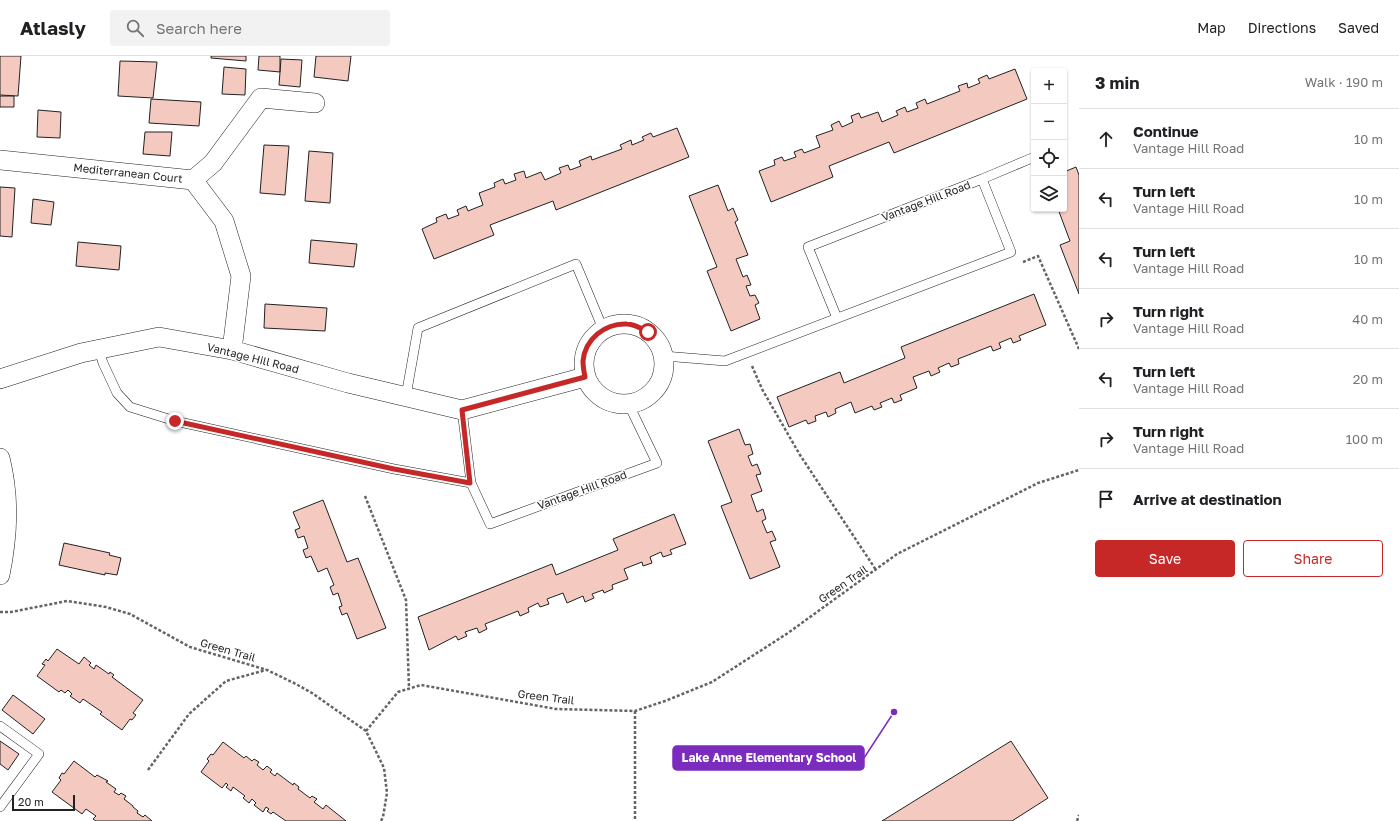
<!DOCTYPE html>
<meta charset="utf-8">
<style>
:root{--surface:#fff;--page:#f2f2f2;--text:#202124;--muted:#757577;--line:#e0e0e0;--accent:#c62828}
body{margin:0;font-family:"Golos Text",sans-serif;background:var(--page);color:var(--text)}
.controls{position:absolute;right:12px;top:12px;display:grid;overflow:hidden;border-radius:4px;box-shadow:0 1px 3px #0004}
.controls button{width:36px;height:36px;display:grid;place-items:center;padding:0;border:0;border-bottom:1px solid var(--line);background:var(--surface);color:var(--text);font:20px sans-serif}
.scale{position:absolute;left:12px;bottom:10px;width:63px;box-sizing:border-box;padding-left:4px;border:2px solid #222;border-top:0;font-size:11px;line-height:14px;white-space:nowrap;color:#222;-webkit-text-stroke:3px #fff;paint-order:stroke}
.stop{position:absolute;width:12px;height:12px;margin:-9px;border:3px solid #c62828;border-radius:50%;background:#fff}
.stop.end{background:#c62828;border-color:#fff;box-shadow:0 1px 4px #0008}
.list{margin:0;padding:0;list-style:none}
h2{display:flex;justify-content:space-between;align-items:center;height:52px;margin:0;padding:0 16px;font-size:17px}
h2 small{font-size:13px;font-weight:400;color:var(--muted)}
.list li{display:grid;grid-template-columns:26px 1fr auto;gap:12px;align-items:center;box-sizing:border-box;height:60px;padding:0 16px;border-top:1px solid var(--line)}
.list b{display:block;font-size:15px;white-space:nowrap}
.list p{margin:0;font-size:13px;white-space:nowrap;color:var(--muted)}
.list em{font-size:13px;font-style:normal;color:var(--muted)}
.actions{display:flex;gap:8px;padding:12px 16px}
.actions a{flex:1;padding:9px 0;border:1px solid var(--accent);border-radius:4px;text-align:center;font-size:14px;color:var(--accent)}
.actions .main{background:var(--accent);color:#fff}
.icon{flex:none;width:22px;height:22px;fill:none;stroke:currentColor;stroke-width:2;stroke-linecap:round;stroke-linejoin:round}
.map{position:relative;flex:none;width:1079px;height:765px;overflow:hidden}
header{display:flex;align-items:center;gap:24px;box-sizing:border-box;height:56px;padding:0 20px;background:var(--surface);border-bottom:1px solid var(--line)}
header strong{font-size:19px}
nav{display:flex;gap:22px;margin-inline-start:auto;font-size:14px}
.search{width:280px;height:36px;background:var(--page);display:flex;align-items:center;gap:10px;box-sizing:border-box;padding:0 14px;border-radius:4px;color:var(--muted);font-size:15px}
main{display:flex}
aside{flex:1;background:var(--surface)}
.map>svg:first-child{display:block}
</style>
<header>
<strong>Atlasly</strong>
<div class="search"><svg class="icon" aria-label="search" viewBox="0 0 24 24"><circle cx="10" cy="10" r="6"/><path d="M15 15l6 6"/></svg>Search here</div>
<nav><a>Map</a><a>Directions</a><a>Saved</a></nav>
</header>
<main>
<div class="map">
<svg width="1079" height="765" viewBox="0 0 1079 765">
<rect width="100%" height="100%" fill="#fff"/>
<!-- building -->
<path fill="#f3c9c0" stroke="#222" d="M0,0H21L18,40L0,39Z
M211,0H246V5L211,2Z
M259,0H280V16L258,14Z
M316,0H351L348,25L314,21Z
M281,3L302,4L300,31L279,29Z
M120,5L157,6L153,42L118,40Z
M224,11L246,13L245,39L222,38Z
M1015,13L1027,43L894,97L889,86L829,110L833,121L771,146L759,115L775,109L774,104L782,101L784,105L796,101L794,96L802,93L804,97L820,91L816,80L833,74L831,69L839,65L842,71L853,66L851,60L859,57L861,62L878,56L882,66L898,59L896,55L905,51L907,56L918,52L916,47L925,43L927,48L960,35L958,30L967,27L968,32L980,27L978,23L987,19L989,23Z
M0,40H14V51H0Z
M151,43L201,46L199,70L149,67Z
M38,54L61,56L60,82L37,81Z
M677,72L689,101L556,154L553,145L490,169L494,179L434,203L422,173L437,166L436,162L446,158L448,163L459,159L457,154L466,150L468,155L483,149L479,137L495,131L494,127L503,123L505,128L516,124L514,118L524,115L526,122L541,116L545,124L561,117L559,112L568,109L570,114L581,110L579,105L591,100L592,104L622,93L620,89L631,84L632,89L644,84L642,81L651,77L653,81Z
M145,76H172L170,100L143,98Z
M264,89L289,90L285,139L260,137Z
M309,95L333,97L330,147L305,145Z
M1076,111L1079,119V238L1060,189L1070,185L1058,153H1064V116Z
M718,129L728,155L733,152L738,164L735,166L748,199L736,203L743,221L747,219L751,229L746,230L750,240L755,239L759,247L755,249L760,263L731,275L707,215L717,211L689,140Z
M0,131L15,132L12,181L0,180Z
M33,143L54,146L51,169L31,167Z
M311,184L357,188L354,211L309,207Z
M78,186L121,190L119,214L76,210Z
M1034,238L1046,269L1019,280L1021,284L1013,287L1011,282L999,287L1001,292L993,295L991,290L958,303L959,308L951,311L949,307L938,312L940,316L931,320L929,315L913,321L917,332L900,339L902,344L894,347L892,342L880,347L882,351L874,354L872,350L855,357L851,346L835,353L836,357L828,361L826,356L815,360L816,365L808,368L806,364L789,371L777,341L840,316L844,327L905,302L901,291Z
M265,248L327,252L325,275L264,272Z
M739,373L745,389L750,388L753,398L748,400L752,410L757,408L761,418L756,419L762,435L751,439L757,456L763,453L766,463L762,465L767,477L772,475L776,484L770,486L780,511L750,523L721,450L732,446L708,385Z
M323,444L347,506L358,502L386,572L357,583L347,557L342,559L339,551L342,550L338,537L333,539L330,531L334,529L327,512L318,516L311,500L306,502L303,494L308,492L304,480L298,482L295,474L300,472L293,456Z
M674,458L686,488L670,494L672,498L663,501L661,496L650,501L652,507L643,510L642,506L624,513L628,523L612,529L613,533L604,537L603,534L592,538L594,542L585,546L583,540L567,547L563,537L547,543L549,548L540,551L538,547L528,552L529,556L520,560L518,555L485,568L487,573L479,577L477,572L465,576L467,580L458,584L456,580L429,594L418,561L552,508L556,519L618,494L613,483Z
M64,487L110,497L109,499L121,502L117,519L105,517V519L59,509Z
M57,593L79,608L84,601L91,607L89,609L94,613L96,609L109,618L110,616L114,619L112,621L143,644L133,657L136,659L132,664L130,663L122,674L100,658L102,656L83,643L80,647L70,640L72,638L68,634L65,637L61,634L59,636L37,620L45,609L42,608L46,603L48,605Z
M13,639L45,663L33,678L2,654Z
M0,685L19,698L8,714L0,708Z
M1011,685L1048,742L1012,765H882Z
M223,686L244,702L246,700L252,705L254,703L259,706L257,709L263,714L267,710L272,714L270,716L275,720L277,717L293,729L294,727L299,731L298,733L310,742L312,740L317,743L314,746L323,753L326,749L346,765H286L273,756L271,758L267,755L269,753L266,751L263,756L254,749L256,747L252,743L249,747L243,742L245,740L233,731L231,735L226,731L228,729L226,727L222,732L201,716L209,705L207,703L211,698L213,699Z
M74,705L95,721L97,719L108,725L106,726L116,733L114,736L119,739L121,737L126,740L124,743L133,750V751L138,755L137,757L143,761L145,759L152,765H96L93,763L96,760L86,753L82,758L52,736L61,724L59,722L62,717L64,718Z"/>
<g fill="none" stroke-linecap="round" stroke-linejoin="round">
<defs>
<path id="lane" d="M982,123L1032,102
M99,294L103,307L117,337L130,351L175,365L394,413L471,427
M664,300L725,305L1011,196L982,123L808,191L837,262
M406,340L418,272L576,208L603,273
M462,354L471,427L490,468L657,407L629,349
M0,670L39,698L0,751"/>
<path id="street" d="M0,104L193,124L224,165L241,220L232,294
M193,124L213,107L261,42L315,47
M584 308a40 40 0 1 1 80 0a40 40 0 1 1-80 0Z
M0,323L81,297L159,281L232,294L348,327L462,354L585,321
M0,402C10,442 8,479 0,519"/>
</defs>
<!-- lane casing -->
<use href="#lane" stroke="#222" stroke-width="10"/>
<!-- street casing -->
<use href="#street" stroke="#222" stroke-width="20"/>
<!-- path -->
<path stroke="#646464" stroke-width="2.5" stroke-dasharray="3 2" stroke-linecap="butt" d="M1023,206L1038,200L1079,293
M752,310L762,333L800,399L876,514
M365,440L406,544L409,632
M0,556H11L67,545L106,551L130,558L190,591L267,614L294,627L312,637L366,675L384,712L387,737L383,761L381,765
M635,655V765
M366,675L398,636L421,629L556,653L635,655L665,645L712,626L788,577L897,498L1038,427L1079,414
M148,714L189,658L226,625L266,614
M1077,765L1079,759"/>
<!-- lane -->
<use href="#lane" stroke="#fff" stroke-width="9"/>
<!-- street -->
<use href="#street" stroke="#fff" stroke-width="19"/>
</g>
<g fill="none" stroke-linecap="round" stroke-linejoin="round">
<!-- route -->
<path stroke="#c62828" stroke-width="5" d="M175,365L394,413L470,427L462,354L585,321C584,316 583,310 583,305C585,283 605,267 627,268C634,268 641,272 648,276"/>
</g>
<g text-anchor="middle" stroke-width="3" stroke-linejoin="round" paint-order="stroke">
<!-- street labels -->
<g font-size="11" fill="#222" stroke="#fff">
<text transform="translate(128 117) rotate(6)" y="4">Mediterranean Court</text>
<text transform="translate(926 145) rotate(-21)" y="4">Vantage Hill Road</text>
<text transform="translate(253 302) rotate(14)" y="4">Vantage Hill Road</text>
<text transform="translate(582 434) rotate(-20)" y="4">Vantage Hill Road</text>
<text transform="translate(843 528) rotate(-35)" y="4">Green Trail</text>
<text transform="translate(228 594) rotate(16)" y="4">Green Trail</text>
<text transform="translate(546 641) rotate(7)" y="4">Green Trail</text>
</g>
</g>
<!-- callouts -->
<path fill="none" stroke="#7b2cbf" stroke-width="1.5" d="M894 656L864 702"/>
<circle fill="#7b2cbf" stroke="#fff" stroke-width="1.5" cx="894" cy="656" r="4"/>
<rect fill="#7b2cbf" stroke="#7b2cbf" stroke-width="1.5" x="673" y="690" width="191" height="24" rx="4"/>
<g font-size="12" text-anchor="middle" font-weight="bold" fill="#fff">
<text x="769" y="706">Lake Anne Elementary School</text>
</g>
</svg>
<div class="controls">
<button>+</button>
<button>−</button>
<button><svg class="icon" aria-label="locate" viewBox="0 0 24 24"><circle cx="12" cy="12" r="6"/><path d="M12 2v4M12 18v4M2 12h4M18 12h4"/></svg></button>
<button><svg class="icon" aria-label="layers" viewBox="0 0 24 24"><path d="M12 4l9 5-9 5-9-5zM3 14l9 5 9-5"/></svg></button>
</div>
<div class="scale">20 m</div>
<div class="stop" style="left:648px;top:276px"></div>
<div class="stop end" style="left:175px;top:365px"></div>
</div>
<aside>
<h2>3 min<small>Walk · 190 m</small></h2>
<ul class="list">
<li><svg class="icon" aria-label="ahead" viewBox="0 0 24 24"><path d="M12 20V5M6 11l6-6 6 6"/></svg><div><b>Continue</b><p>Vantage Hill Road</p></div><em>10 m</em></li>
<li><svg class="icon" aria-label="left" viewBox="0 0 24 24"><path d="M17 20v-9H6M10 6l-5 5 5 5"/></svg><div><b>Turn left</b><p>Vantage Hill Road</p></div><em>10 m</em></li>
<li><svg class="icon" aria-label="left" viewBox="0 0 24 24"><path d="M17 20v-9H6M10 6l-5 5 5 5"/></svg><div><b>Turn left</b><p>Vantage Hill Road</p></div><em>10 m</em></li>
<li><svg class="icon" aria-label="right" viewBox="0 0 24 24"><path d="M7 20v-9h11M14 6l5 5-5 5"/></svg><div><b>Turn right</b><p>Vantage Hill Road</p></div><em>40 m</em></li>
<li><svg class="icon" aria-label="left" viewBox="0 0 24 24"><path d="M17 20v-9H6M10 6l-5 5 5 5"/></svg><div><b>Turn left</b><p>Vantage Hill Road</p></div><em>20 m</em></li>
<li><svg class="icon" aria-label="right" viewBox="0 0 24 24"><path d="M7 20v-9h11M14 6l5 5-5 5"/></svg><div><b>Turn right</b><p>Vantage Hill Road</p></div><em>100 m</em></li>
<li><svg class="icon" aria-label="arrive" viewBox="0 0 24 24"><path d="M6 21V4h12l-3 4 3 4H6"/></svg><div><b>Arrive at destination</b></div></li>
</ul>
<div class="actions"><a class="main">Save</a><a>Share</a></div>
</aside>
</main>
